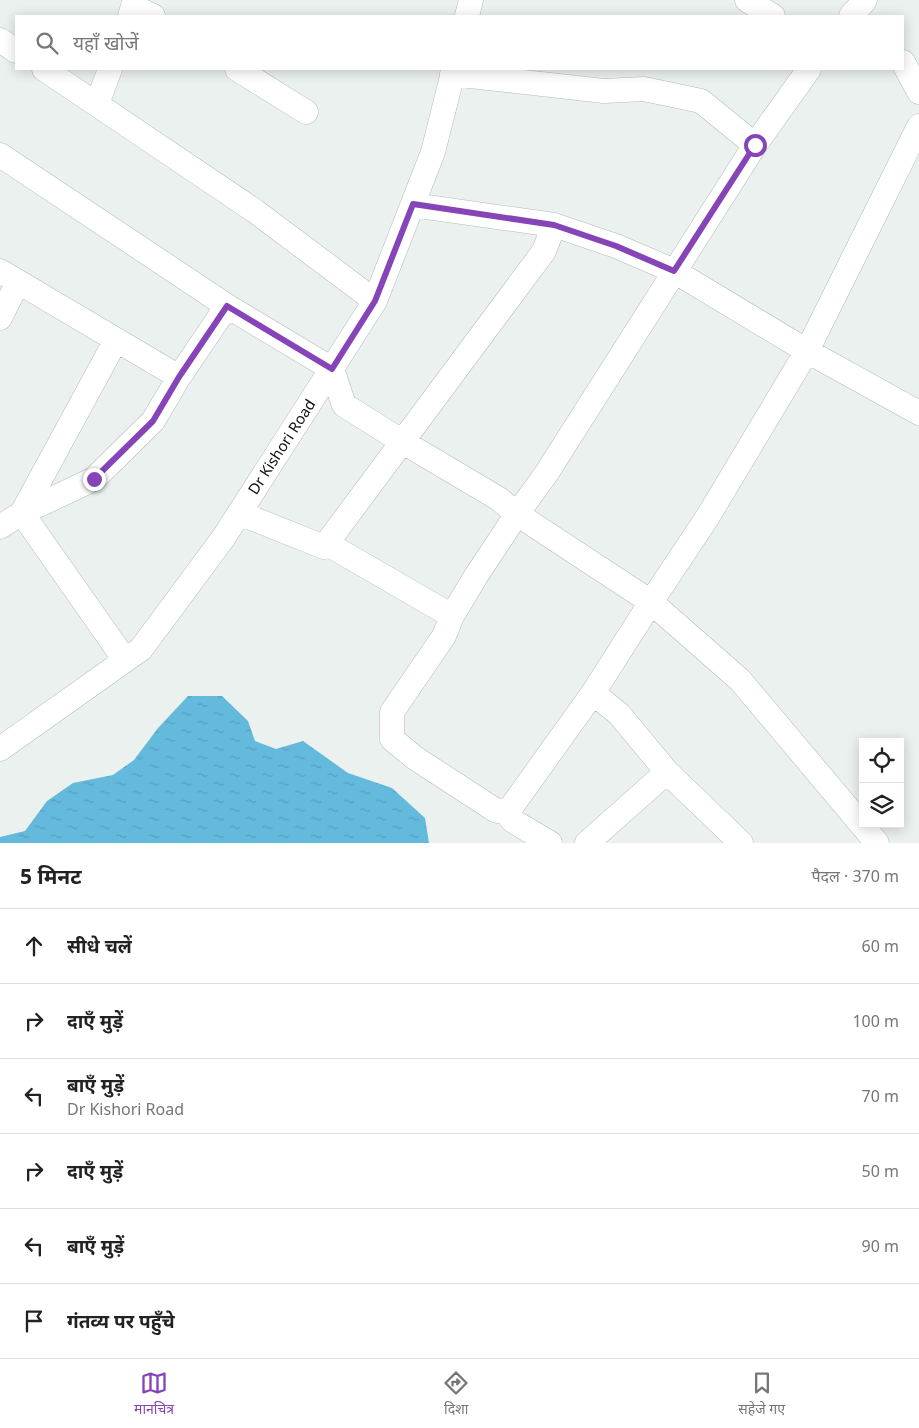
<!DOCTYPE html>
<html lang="hi">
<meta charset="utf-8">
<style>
:root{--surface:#fff;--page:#f6f6f6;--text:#222;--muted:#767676;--line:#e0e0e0;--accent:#8644b9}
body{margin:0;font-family:"Noto Sans","Noto Sans Devanagari",sans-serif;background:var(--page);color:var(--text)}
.controls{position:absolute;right:15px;bottom:15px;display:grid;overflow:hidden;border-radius:0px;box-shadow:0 2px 12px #0003}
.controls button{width:45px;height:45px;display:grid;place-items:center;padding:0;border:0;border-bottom:1px solid var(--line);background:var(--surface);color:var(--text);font:25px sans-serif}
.stop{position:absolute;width:15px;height:15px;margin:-11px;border:4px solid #8644b9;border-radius:50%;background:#fff}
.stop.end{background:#8644b9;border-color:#fff;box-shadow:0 1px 5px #0008}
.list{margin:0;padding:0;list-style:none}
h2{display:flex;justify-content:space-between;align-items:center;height:65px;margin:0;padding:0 20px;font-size:21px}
h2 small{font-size:16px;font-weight:400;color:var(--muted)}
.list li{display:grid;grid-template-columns:32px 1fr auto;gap:15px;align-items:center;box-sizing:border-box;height:75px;padding:0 20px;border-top:1px solid var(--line)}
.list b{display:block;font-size:19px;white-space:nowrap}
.list p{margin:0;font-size:16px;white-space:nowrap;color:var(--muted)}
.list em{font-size:16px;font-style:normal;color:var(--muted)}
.icon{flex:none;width:28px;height:28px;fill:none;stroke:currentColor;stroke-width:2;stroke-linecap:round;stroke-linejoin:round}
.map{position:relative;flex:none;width:919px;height:843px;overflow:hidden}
.search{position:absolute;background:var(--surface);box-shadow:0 2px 12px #0003;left:15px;right:15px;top:15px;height:55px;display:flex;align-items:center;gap:12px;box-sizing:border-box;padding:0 18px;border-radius:0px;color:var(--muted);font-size:19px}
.sheet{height:515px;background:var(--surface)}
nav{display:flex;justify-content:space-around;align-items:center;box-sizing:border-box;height:70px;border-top:1px solid var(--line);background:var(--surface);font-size:14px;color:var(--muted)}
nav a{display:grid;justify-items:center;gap:2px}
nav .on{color:var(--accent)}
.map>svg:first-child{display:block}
</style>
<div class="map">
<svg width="919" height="843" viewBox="0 0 919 843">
<defs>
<pattern id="water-ripples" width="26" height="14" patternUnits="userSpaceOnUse" patternTransform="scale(1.25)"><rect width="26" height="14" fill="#64badc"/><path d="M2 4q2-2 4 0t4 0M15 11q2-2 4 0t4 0" fill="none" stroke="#569fbc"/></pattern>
</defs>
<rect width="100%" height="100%" fill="#eaf1ee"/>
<!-- water -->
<path fill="url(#water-ripples)" d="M188,696H222L248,721L255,741L276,749L303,741L348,773L392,788L425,818L429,843H0V837L25,831L47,801L73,783L113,775L134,760L158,728Z"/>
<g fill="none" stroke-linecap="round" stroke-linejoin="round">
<defs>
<path id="minor" d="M747,0L773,16
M130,16L133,6L153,16
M467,16L471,0
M851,16L865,0
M0,40L16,51
M903,62L919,92
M44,69L255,211L375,301
M237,69L306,112
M452,74L604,91L644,89L701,101L755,145
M97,104L110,69
M0,155L227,306L332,369L344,405L403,442L499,499L517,514L546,474L755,145L809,69
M413,205L554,225L616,246L674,271L807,351L919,413
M0,271L179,377
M0,318L18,282
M22,513L94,479L153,421L179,377L227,306
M22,513L116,340
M239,513L324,547L331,546L452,616
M0,527L22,513L125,660
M324,547L544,251L554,225
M593,693L619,714L667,772L741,843
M0,749L141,649L224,537L375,301L433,152L454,69
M507,813L593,693L651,602L707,518L807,351L919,126
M550,843L513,821L507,813L495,810L415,758L392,739V712L444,636L452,616L476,576L517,514L651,602L740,680L877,843
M587,843L667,772"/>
</defs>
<!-- minor casing -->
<use href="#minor" stroke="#b4bbb8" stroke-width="25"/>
<!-- minor -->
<use href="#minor" stroke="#fff" stroke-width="24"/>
</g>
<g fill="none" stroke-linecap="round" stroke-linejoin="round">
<!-- route -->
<path stroke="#8644b9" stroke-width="6" d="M94,479L153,421L179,377L227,306L332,369L375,301L413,204L554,225L616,246L674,271L755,145"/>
</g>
<g text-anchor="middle" stroke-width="5" stroke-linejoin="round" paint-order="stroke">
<!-- street labels -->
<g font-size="15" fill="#101312" stroke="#fff">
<text transform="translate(282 447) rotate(-57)" y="5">Dr Kishori Road</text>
</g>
</g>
</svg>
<div class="controls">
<button><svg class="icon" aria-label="locate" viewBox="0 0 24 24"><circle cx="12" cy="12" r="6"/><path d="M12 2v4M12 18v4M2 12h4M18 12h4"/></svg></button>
<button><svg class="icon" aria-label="layers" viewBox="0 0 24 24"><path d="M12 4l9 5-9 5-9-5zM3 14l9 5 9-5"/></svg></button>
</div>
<div class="stop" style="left:755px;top:145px"></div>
<div class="stop end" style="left:94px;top:479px"></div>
<div class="search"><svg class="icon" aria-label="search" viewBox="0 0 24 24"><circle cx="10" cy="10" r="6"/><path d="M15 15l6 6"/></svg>यहाँ खोजें</div>
</div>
<section class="sheet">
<h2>5 मिनट<small>पैदल · 370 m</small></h2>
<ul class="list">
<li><svg class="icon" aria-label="ahead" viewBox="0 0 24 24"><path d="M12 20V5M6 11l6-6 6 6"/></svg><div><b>सीधे चलें</b></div><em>60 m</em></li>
<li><svg class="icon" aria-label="right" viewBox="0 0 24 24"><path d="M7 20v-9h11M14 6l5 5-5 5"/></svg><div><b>दाएँ मुड़ें</b></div><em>100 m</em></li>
<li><svg class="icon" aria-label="left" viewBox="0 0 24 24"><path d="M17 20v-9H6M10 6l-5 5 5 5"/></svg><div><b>बाएँ मुड़ें</b><p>Dr Kishori Road</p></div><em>70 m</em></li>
<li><svg class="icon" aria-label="right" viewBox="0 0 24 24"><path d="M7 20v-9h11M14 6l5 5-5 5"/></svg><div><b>दाएँ मुड़ें</b></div><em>50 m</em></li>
<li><svg class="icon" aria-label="left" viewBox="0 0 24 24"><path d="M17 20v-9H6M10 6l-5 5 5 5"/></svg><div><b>बाएँ मुड़ें</b></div><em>90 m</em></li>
<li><svg class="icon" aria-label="arrive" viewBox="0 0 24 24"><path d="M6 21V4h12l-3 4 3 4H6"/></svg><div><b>गंतव्य पर पहुँचे</b></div></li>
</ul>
</section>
<nav>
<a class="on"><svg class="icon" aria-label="map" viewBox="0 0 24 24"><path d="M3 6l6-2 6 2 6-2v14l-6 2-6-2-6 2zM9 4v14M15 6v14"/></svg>मानचित्र</a>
<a><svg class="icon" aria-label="directions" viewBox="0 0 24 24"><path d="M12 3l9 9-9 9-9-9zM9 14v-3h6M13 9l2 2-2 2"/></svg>दिशा</a>
<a><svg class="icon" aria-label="saved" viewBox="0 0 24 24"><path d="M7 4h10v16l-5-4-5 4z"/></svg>सहेजे गए</a>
</nav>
